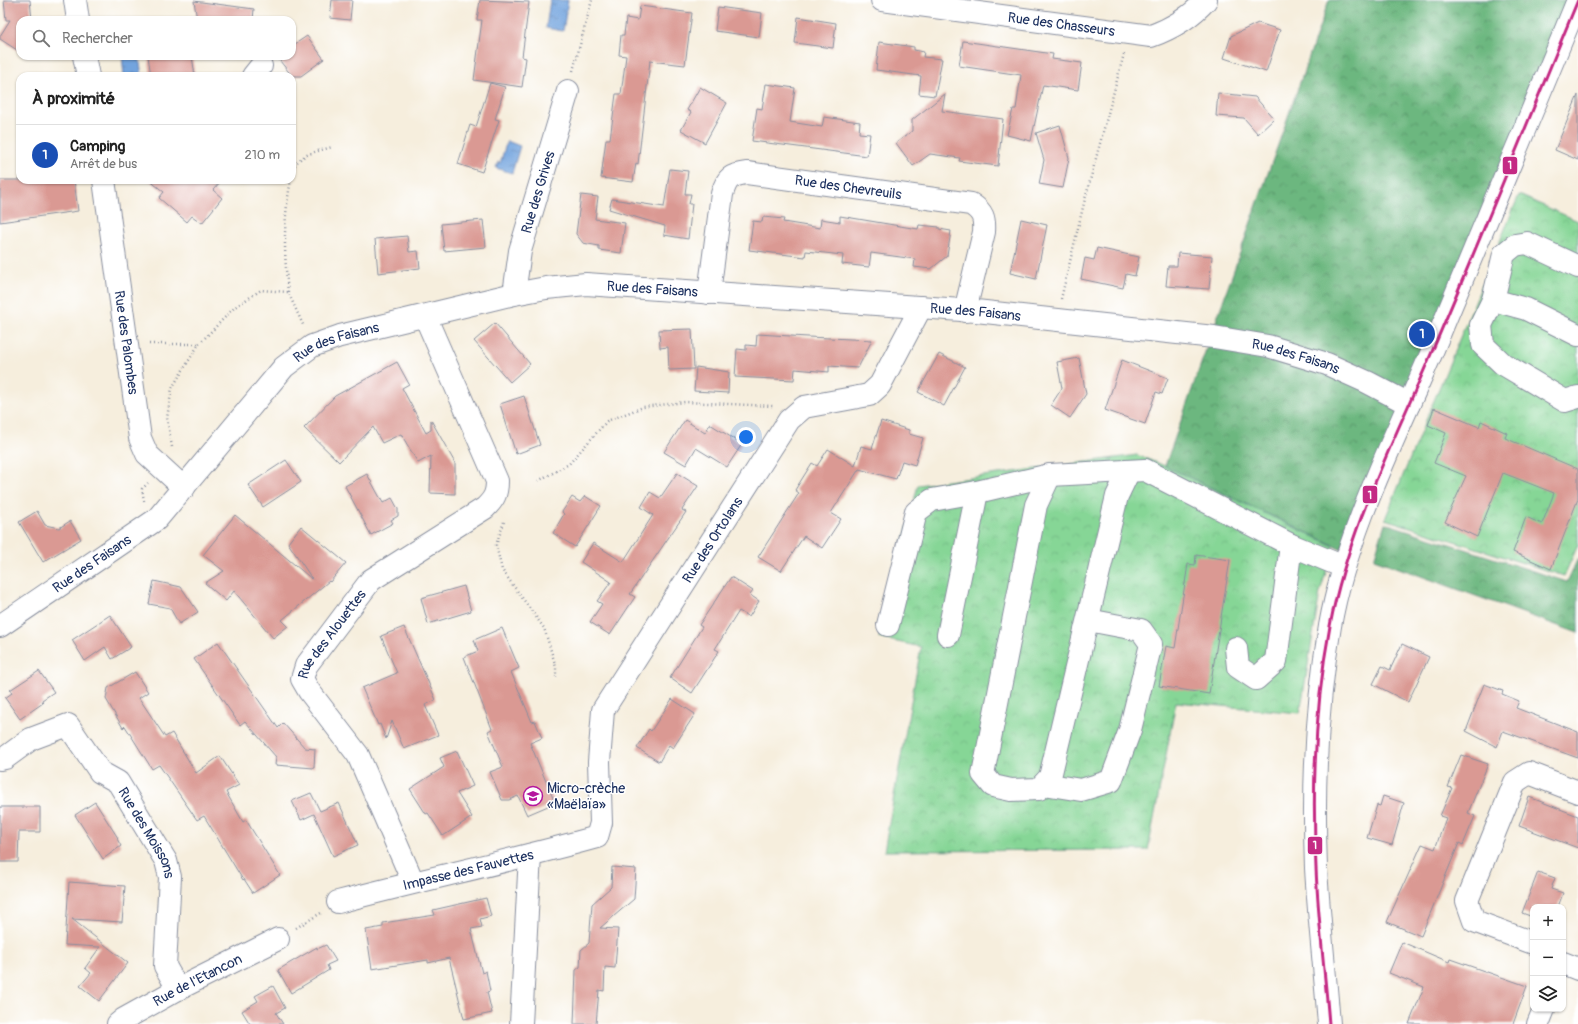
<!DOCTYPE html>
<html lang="fr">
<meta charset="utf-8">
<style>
:root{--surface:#fff;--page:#f2f2f2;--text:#222;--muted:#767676;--line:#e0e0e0;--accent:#0f766e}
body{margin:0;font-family:Pangolin,sans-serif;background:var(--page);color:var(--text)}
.controls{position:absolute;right:12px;bottom:12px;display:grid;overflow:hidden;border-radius:8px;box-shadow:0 1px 3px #0004}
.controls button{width:36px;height:36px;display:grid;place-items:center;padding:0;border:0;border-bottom:1px solid var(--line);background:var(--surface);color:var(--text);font:20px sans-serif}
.you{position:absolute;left:746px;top:437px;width:14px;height:14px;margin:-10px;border:3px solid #fff;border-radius:50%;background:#1a73e8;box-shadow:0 0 0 6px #1a73e833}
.badge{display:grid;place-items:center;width:26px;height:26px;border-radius:50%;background:var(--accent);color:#fff;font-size:13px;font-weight:700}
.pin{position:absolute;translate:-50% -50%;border:2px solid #fff;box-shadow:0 1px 4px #0006}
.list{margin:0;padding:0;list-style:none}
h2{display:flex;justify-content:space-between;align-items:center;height:52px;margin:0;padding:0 16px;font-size:17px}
h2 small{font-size:13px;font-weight:400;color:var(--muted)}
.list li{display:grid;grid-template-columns:26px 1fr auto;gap:12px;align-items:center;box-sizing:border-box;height:60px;padding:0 16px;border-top:1px solid var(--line)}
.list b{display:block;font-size:15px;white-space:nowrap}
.list p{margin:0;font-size:13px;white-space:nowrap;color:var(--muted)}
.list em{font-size:13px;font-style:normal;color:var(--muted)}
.icon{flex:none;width:22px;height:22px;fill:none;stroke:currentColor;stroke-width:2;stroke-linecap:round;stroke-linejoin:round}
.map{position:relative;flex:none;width:1578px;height:1024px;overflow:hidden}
.search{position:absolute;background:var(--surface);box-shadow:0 1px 3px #0004;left:16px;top:16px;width:280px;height:44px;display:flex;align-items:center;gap:10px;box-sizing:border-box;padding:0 14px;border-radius:12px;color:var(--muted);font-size:15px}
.panel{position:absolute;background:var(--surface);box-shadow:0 1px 3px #0004;left:16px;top:72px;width:280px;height:112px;border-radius:12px}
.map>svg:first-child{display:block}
</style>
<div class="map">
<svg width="1578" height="1024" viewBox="0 0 1578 1024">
<defs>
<pattern id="forest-crowns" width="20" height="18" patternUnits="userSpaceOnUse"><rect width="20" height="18" fill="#6cb77f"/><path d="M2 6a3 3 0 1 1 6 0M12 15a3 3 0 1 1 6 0" fill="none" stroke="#58956b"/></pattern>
<pattern id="park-crowns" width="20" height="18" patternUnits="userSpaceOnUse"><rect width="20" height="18" fill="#86d696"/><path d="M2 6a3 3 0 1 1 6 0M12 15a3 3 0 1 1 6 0" fill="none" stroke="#73b884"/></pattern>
<pattern id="water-ripples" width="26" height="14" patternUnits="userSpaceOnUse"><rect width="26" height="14" fill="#73a4de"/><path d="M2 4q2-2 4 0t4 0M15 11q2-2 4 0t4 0" fill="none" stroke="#5e86b7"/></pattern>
</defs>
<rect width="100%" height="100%" fill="#fff"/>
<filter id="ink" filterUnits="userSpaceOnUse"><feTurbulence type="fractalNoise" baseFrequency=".025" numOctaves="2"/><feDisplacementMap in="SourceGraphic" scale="8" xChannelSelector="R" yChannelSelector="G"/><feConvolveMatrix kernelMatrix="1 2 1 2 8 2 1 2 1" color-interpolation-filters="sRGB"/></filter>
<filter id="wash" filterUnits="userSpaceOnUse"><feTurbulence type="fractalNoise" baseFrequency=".012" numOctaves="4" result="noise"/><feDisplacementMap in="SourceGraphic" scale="16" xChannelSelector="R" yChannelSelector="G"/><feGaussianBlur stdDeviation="0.9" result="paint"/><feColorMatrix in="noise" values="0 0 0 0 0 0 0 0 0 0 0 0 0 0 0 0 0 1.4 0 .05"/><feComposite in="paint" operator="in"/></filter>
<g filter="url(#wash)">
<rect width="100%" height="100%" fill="#f6eedd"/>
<!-- forest -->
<path fill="url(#forest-crowns)" stroke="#44736e" d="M1329,0H1578L1342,549L1165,466Z
M1385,523L1567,582L1578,558V633L1374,559Z"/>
<!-- park -->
<path fill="url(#park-crowns)" stroke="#50827a" d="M1519,195L1578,221V545L1564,576L1385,519Z
M1137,455L1165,466L1334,546L1320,592L1300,713L1176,702L1148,850L884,851L921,647L879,638L918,485Z"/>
<!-- water -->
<path fill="url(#water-ripples)" stroke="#476a9e" d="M550,0H568L563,31L546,28Z
M122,56H139L142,76H124Z
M507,141L520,146L512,173L496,168L498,162L500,163Z"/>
<g id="blocks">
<!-- building -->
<path fill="#da9993" d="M4,0H30L32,20H20V52L0,39V36L10,20H6Z
M332,0H352L350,20L330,18Z
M480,0L529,2L522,57L526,58L522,87L474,80L482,20H477Z
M194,1L254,9L253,20H197Z
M640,6L692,13L685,65L650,61L638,164L636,163L633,182L601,178L606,139H610L616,94H621L626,56L619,55L621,35H624L626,18L638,20Z
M718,7L762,13L759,37L715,31Z
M798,17L836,23L833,48L795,43Z
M1258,23L1280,30L1266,72L1224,58L1231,36Z
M307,36L324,59L301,76H292L276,56H292V46Z
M963,41L1053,54L1052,59L1082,63L1078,90L1043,85L1031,141L1007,135L1013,109H1016L1021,75L959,66Z
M879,42L914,47V50L924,52L923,57L942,59L935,96L919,94L921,76L876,70Z
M148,56H192L195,76H151Z
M490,83L505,87L495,119L499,120L482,172L458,164L470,125L476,127Z
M766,84L795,88L790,122L822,127L824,117L860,122L859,133L870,134L867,156L752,141L757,108L762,109Z
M700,87L727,103L705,143L681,130L691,112L687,110Z
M1218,93L1255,97L1274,119L1258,134L1244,118L1216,116Z
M945,94L942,111L1003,119L998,166L959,161L960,158L930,154L913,166L896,143L912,131V120Z
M1578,95V160L1555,150Z
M1060,125L1069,158L1063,188L1039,184L1044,160L1036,133Z
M670,169L688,171L685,194H691L689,204H692L688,239L664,235L665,226L609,209L612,199L664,207Z
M0,180H74L78,211L0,222Z
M149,180H222L213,190L222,198L202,223L192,216L187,222L159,198L164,192Z
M581,195L598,197L595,219L625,223L621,253L599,250V246L583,243L576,234Z
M840,216L918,229L919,225L939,227V229L951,231L947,256L931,269L914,267L915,259L871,253L869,267L842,264L843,255L806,251L805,257L749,250L753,221L762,222L763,217L784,219L783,222L820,228L821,219L840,222Z
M1021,219L1047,225L1036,279L1010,273Z
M483,220L486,247L444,251L441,224Z
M407,236L409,252L418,251L420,268L378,273L375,239Z
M1097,248L1139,257L1135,276L1126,274L1123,288L1081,279L1085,258L1094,260Z
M1178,253L1212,256L1209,289L1166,286L1168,266H1177Z
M495,323L530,364L510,382L474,341Z
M692,329L694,369L669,370L668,347L660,348L659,330Z
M757,334L808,337L872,340L858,368L829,366V372L795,369L794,380L735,377L737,349L746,350V345L756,346Z
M939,354L965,367L944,406L918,392Z
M1079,358L1086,394L1070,418L1051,405L1062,388L1057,362Z
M1122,360L1168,378L1162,394L1156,392L1145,424L1105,410Z
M397,362L409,384L402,388L426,433L431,430V420L455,463V494L430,493L431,456L418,463L401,434L382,443L373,427L339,462L304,428L335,396Z
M696,367L729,372L728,393L694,391Z
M524,396L540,445L516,454L500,404Z
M1434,408L1479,427L1481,421L1507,433L1505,438L1578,469V499L1551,569L1513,552L1526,517L1542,524L1554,493L1503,473L1477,537L1445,522L1466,476L1434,463L1446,433L1428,425Z
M685,420L705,433L710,424L742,444L727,467L696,448L686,465L664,452Z
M881,421L909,430V434L923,438L915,465L902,461L896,479L859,469L831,513L841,519L822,548L804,536L781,571L758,557L799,493L795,490L812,463L817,466L828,449L855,466L861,446L872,449Z
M286,460L301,482L263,507L248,485Z
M677,473L698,486L682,510L686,512L630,594L635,597L610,635L590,622L602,604L597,601L611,582L581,562L593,543L623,562L653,515L641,507L650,492L660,498Z
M367,474L383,503L392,498L398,509V516L391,520L393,523L371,535L345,486Z
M585,496L601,506L575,547L553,533L564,514L562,512L572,497L580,502Z
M37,511L45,525L59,528L70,521L81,539L43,562L19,522Z
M235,515L313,580L288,543L301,526L346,563L330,582L329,581L282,620L288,626L273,638L234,591L226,601L205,583L224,571L203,555Z
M1196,555L1230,560L1209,694L1159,686L1166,646L1175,648L1188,564L1195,565Z
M731,577L753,591L750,595L759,601L749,617L739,611L715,649L719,651L692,693L670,678L702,627L699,625Z
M154,581L181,587L198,612L179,624L170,608L149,604Z
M464,586L471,611L428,624L421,598Z
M110,615L131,647L112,659L105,647L85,661L72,640Z
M404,627L436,700L425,705L438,735L404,749L392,721L386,739L380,724L378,725L362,688L397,673L381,636Z
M502,628L519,668L511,672L532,722L535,721L542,738L530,743L555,803L527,815L518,796L509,800H502L490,772L503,767L488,731L492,729L464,657L478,651L474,640Z
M218,642L278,728L283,723L305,748L315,749L314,768L275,765L276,757L245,721L240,725L194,659Z
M1402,644L1429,657L1408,702L1373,684L1382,666L1390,670Z
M39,671L54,692L42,700L43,703L20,719L5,698L12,693L10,690Z
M135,672L148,692L139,698L165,737L172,733L196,773L220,756L239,785L226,792L243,822L246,820L280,875L253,893L244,879L243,880L204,816L197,820L159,765L152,769L125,726L123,728L106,699L108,688Z
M1484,684L1503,691L1502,694L1519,701L1516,708L1578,732V758L1503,731L1497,747L1466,731Z
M672,699L695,714L673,748L669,745L659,762L637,748L649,729L651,731Z
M457,751L473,786L457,793L472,817L443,836L428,813L426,814L410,789L444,767L440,758Z
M1461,755L1488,764L1468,813L1475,816L1463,845L1459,843L1421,936L1387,922L1422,844L1435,849L1446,818L1440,816L1452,788L1448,787Z
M311,793L320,811L339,803L358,845L333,856L314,814L301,820L292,801Z
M1383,796L1404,803L1392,845L1367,838L1377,805L1380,806Z
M1529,797L1578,816V848L1519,826Z
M95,802L118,838L117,839L121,846L103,859L75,815Z
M0,807H40V832H19L18,862H0Z
M612,867L636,869L634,899L600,928L618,929L615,968L605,967L604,991L599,990L596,1024H574L576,970L580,967L581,950L589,943L592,904L611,887Z
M1538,872L1555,878L1551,889L1563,893L1558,907H1533V917L1522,913Z
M69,882L125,886L122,922L72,919L128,963L99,1001L80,986L91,973L85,968L100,947L65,945Z
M486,898L491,916L480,919L482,927L471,929L482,973L486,971L490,991L487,992L492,1013L464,1019L449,958L428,963V960L372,969L366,930L383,927V923L435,915L433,910Z
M1402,942L1449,962L1450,959L1527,986L1513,1024H1409L1424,987L1389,973Z
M326,945L336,961L327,965L329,970L291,993L278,970L317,947V949Z
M273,986L285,1008L276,1013L283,1024H250L242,1011L258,1001L255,996Z"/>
</g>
</g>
<g filter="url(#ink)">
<use href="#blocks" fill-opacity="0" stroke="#888e9e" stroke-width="1"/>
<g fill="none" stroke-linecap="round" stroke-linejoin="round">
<defs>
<g id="minor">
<path d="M75,0L78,20"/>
<path id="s1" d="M882,0L1151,36C1173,28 1191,17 1206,0"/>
<path d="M84,56L88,76"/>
<path d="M253,76L261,66"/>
<path id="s2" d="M104,180L140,438L147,454L184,488"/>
<path d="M1578,267L1527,243L1515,245L1504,254L1493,300L1481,325L1483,345L1503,364L1565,401L1578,397"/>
<path id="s3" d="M709,293L722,194C727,177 731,175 747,173L971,204C983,212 985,218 984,232L965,311"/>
<path id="s4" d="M514,294L520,251L568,91"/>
<path d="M1493,300L1526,309L1578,335"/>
<path d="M1050,475L1036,505L983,774L993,786L1011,790L1039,789L1050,777L1117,496L1129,471"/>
<path d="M888,625L916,512L932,500L977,492L1050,475L1145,470L1291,545"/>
<path id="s5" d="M0,626L157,519L284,367L312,346L340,336L514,294L546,288L586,284L976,311L1214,337L1268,346L1327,364L1367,382L1409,404"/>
<path d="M948,635L977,492"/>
<path d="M1236,648L1238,667L1256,679L1276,661L1291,545L1344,567"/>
<path id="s6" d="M0,759L5,758L31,739L68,725L100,772L118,782L166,861L170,877L165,966L178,989"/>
<path d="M1044,784L1081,790L1111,781L1130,730L1151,644L1141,630L1088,620"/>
<path id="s7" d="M413,882L358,755L309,691L302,679L306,666L371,580L485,508C494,499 497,494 497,481L425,316"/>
<path id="s8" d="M338,902C424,879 511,861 597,837L601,823L599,762L603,710L789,420L804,407L869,395L880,385L921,307"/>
<path d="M1533,943L1474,921L1467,901L1515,782L1529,773L1578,792"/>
<path d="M1563,963L1578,969"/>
<path id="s9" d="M118,1024L124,1019L178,989L278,939"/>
<path d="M521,1024L530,855"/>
<path d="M1329,1024C1325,972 1319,920 1316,868C1313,788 1316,706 1330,626C1346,534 1394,440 1431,354C1481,236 1529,118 1578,0"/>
<path d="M1538,1024L1544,1009"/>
</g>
</defs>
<!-- minor casing -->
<use href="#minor" stroke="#888e9e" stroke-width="24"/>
<!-- path -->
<path stroke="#888e9e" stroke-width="2.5" stroke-dasharray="1 3" stroke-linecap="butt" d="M573,71L592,0
M292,173C296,154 316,152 332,147
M288,292C284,252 283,220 291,180
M1061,299L1084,203L1124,54
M149,344H199
M172,447L167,418L172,388L199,344L235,307L261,290L288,292L304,327
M538,481L569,464L607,421L643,407L685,402L773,406
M144,501L142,489L148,483
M504,522L496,545L502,570L544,628L556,667V677
M296,928L321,913"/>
<!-- minor -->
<use href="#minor" stroke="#fff" stroke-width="22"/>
<defs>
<path id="bus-1" d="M1329,1024C1325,972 1318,920 1316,868C1312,788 1315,705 1330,626C1348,530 1393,443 1431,354C1482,236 1529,118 1578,0"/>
</defs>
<!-- bus-1 casing -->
<use href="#bus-1" stroke="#fff" stroke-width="6"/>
<!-- bus-1 -->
<use href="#bus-1" stroke="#c42a84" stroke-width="3"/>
</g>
</g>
<!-- icons -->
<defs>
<symbol id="school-ring" viewBox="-11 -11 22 22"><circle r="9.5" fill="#fff" stroke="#b5179e" stroke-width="1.5"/><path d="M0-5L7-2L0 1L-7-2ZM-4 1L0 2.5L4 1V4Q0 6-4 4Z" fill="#b5179e"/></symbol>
</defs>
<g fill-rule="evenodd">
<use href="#school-ring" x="522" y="785" width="22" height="22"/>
</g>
<g text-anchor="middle" stroke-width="3" stroke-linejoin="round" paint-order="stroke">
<!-- street labels -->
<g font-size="14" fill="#1b2f5e" stroke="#fff">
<text dy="5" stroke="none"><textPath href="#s1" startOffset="181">Rue des Chasseurs</textPath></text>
<text dy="5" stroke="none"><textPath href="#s3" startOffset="238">Rue des Chevreuils</textPath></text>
<text dy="5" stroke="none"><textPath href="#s4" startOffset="105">Rue des Grives</textPath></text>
<text dy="5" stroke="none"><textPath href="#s5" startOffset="771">Rue des Faisans</textPath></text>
<text dy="5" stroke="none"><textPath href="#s5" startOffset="1095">Rue des Faisans</textPath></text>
<text dy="5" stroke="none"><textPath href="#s2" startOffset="164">Rue des Palombes</textPath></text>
<text dy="5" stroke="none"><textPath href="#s5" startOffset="447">Rue des Faisans</textPath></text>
<text dy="5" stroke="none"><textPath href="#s5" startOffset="1419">Rue des Faisans</textPath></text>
<text dy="5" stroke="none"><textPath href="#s8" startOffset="597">Rue des Ortolans</textPath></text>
<text dy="5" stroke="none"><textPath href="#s5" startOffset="111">Rue des Faisans</textPath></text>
<text dy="5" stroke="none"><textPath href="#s7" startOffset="287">Rue des Alouettes</textPath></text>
<text dy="5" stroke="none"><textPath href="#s6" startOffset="213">Rue des Moissons</textPath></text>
<text dy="5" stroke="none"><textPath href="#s8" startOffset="134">Impasse des Fauvettes</textPath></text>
<text dy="5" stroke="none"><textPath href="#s9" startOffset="91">Rue de l'Etancon</textPath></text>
</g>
<!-- poi labels -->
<g font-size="14" fill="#1b2f5e" stroke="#fff" text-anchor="start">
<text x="547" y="793">Micro-crèche<tspan x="547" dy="16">«Maëlaïa»</tspan></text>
</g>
</g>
<g stroke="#fff" stroke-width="1.5">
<rect x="1502" y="156" width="16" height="19" rx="4" fill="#c42a84"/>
<rect x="1362" y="485" width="16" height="19" rx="4" fill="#c42a84"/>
<rect x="1307" y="836" width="16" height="19" rx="4" fill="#c42a84"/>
</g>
<g font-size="11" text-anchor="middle" font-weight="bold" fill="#fff">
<text x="1510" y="169">1</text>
<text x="1370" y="499">1</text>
<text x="1315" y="849">1</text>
</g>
</svg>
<div class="controls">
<button>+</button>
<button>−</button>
<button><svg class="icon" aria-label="layers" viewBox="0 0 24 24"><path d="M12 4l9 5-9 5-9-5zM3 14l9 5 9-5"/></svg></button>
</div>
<div class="you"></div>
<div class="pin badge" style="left:1422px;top:334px;background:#1a4fb4">1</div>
<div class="search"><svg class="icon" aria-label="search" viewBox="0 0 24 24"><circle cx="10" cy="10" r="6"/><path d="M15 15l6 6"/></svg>Rechercher</div>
<section class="panel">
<h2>À proximité<small></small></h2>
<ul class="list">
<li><span class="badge" style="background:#1a4fb4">1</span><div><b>Camping</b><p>Arrêt de bus</p></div><em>210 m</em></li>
</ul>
</section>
</div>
